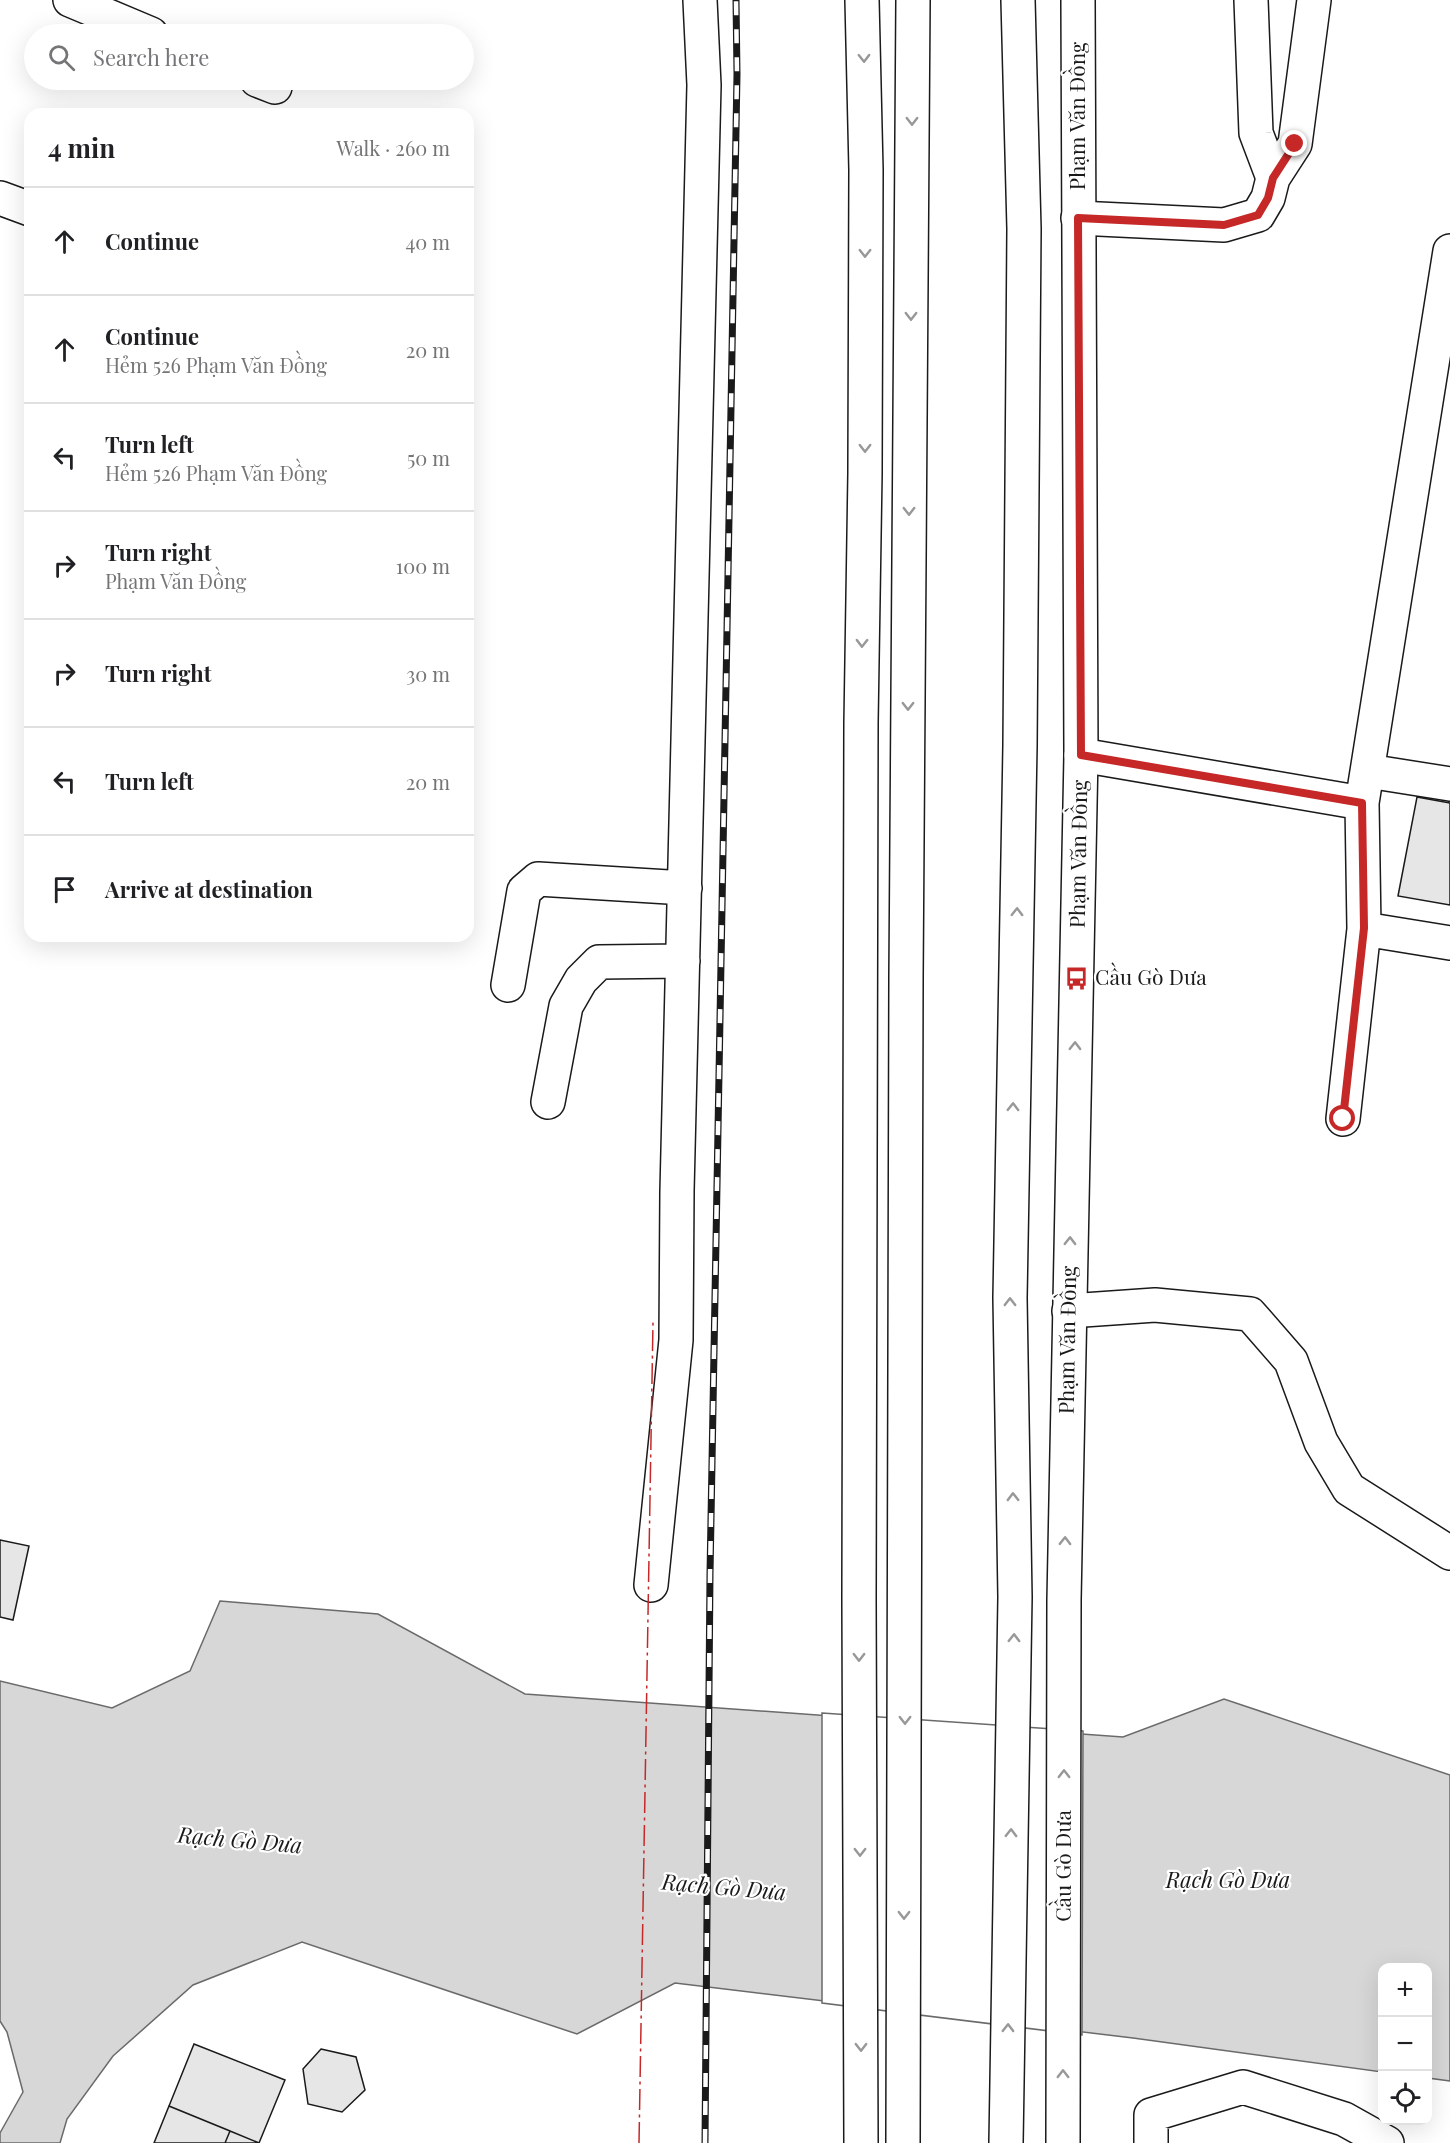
<!DOCTYPE html>
<meta charset="utf-8">
<style>
:root{--surface:#fff;--page:#f6f6f6;--text:#202124;--muted:#757577;--line:#e0e0e0}
body{margin:0;font-family:"Playfair Display",serif;background:var(--page);color:var(--text)}
.controls{position:absolute;right:18px;bottom:18px;display:grid;overflow:hidden;border-radius:12px;box-shadow:0 6px 24px #0002}
.controls button{width:54px;height:54px;display:grid;place-items:center;padding:0;border:0;border-bottom:2px solid var(--line);background:var(--surface);color:var(--text);font:30px sans-serif}
.stop{position:absolute;width:18px;height:18px;margin:-14px;border:4px solid #c62828;border-radius:50%;background:#fff}
.stop.end{background:#c62828;border-color:#fff;box-shadow:0 2px 6px #0008}
.list{margin:0;padding:0;list-style:none}
h2{display:flex;justify-content:space-between;align-items:center;height:78px;margin:0;padding:0 24px;font-size:26px}
h2 small{font-size:20px;font-weight:400;color:var(--muted)}
.list li{display:grid;grid-template-columns:39px 1fr auto;gap:18px;align-items:center;box-sizing:border-box;height:108px;padding:0 24px;border-top:2px solid var(--line)}
.list b{display:block;font-size:22px;white-space:nowrap}
.list p{margin:0;font-size:20px;white-space:nowrap;color:var(--muted)}
.list em{font-size:20px;font-style:normal;color:var(--muted)}
.icon{flex:none;width:33px;height:33px;fill:none;stroke:currentColor;stroke-width:2;stroke-linecap:round;stroke-linejoin:round}
.map{position:relative;flex:none;width:1450px;height:2143px;overflow:hidden}
.search{position:absolute;background:var(--surface);box-shadow:0 6px 24px #0002;left:24px;top:24px;width:450px;height:66px;display:flex;align-items:center;gap:15px;box-sizing:border-box;padding:0 21px;border-radius:33px;color:var(--muted);font-size:22px}
.panel{position:absolute;background:var(--surface);box-shadow:0 6px 24px #0002;left:24px;top:108px;width:450px;height:834px;border-radius:18px}
.map>svg:first-child{display:block}
</style>
<div class="map">
<svg width="1450" height="2143" viewBox="0 0 1450 2143">
<rect width="100%" height="100%" fill="#fff"/>
<!-- water -->
<path fill="#d7d7d7" stroke="#6a6a6a" stroke-width="1.5" d="M220,1601L378,1614L525,1694L1123,1737L1224,1699L1450,1775V2081L1428,2078V1968H1382V2072L1133,2038L675,1983L577,2034L302,1942L193,1985L113,2056L67,2119L60,2143H0V2133L23,2092L7,2032L0,2021V1681L112,1708L190,1671Z"/>
<!-- pier -->
<path fill="#fff" stroke="#6a6a6a" stroke-width="1.5" d="M822,1713L1083,1731L1082,2035L822,2003Z"/>
<!-- building -->
<path fill="#e6e6e6" stroke="#1a1a1a" stroke-width="1.5" d="M1417,797L1450,803V905L1398,896Z
M0,1540L29,1546L13,1620L0,1617Z
M194,2044L285,2080L259,2143L169,2106Z
M321,2049L356,2057L365,2090L342,2112L308,2104L303,2069Z
M169,2106L230,2131L225,2143H154Z
M230,2131L259,2143H225Z"/>
<g fill="none" stroke-linecap="round" stroke-linejoin="round">
<defs>
<path id="minor" d="M70,0L151,34
M1251,0L1256,133L1273,178
M257,80L275,87
M0,198L30,209
M1078,218L1224,225L1258,215L1268,198L1273,178L1295,144L1314,0
M1081,755L1362,803L1364,929L1450,943
M1368,771L1450,784
M1362,803L1450,251
M508,985L524,891L538,879L685,888
M548,1102L566,1006L581,980L599,962L683,961
M1343,1119L1364,929
M1069,1311L1155,1305L1250,1314L1291,1361L1321,1442L1349,1489L1450,1553
M651,1585L676,1340L677,1191L704,85L700,0
M1151,2143V2115L1243,2087L1344,2119L1387,2143"/>
<path id="major" d="M861,2143L859,1599L861,723L865,473L866,170L862,0
M1063,2143L1064,1600L1081,755L1078,0"/>
<path id="highway" d="M903,2143L906,979L913,0
M1006,2143L1015,1597L1010,1298L1020,746L1024,229L1018,0"/>
</defs>
<!-- minor casing -->
<use href="#minor" stroke="#1a1a1a" stroke-width="36"/>
<!-- major casing -->
<use href="#major" stroke="#1a1a1a" stroke-width="36"/>
<!-- highway casing -->
<use href="#highway" stroke="#1a1a1a" stroke-width="36"/>
<!-- minor -->
<use href="#minor" stroke="#fff" stroke-width="33"/>
<!-- major -->
<use href="#major" stroke="#fff" stroke-width="33"/>
<!-- highway -->
<use href="#highway" stroke="#fff" stroke-width="33"/>
<defs>
<path id="rail" d="M705,2143L710,1574L737,74L736,0"/>
</defs>
<!-- rail casing -->
<use href="#rail" stroke="#1a1a1a" stroke-width="7"/>
<!-- rail -->
<use href="#rail" stroke="#fff" stroke-width="4.5" stroke-dasharray="14" stroke-linecap="butt"/>
<!-- power -->
<path stroke="#c62828" stroke-width="1.5" stroke-dasharray="21 4.5 3 4.5" stroke-linecap="butt" d="M639,2143L653,1322"/>
</g>
<!-- one-way arrows -->
<defs><path id="oneway-chevron" d="M-2-3.5L2.5 0L-2 3.5" fill="none" stroke-width="1.6" stroke-linecap="round" stroke-linejoin="round" transform="scale(1.5)"/></defs>
<g stroke="#989898">
<use href="#oneway-chevron" transform="translate(864 58) rotate(89)"/>
<use href="#oneway-chevron" transform="translate(912 121) rotate(90)"/>
<use href="#oneway-chevron" transform="translate(865 253) rotate(90)"/>
<use href="#oneway-chevron" transform="translate(911 316) rotate(90)"/>
<use href="#oneway-chevron" transform="translate(865 448) rotate(90)"/>
<use href="#oneway-chevron" transform="translate(909 511) rotate(90)"/>
<use href="#oneway-chevron" transform="translate(862 643) rotate(91)"/>
<use href="#oneway-chevron" transform="translate(908 706) rotate(90)"/>
<use href="#oneway-chevron" transform="translate(1017 912) rotate(-89)"/>
<use href="#oneway-chevron" transform="translate(1075 1046) rotate(-89)"/>
<use href="#oneway-chevron" transform="translate(1013 1107) rotate(-89)"/>
<use href="#oneway-chevron" transform="translate(1070 1241) rotate(-89)"/>
<use href="#oneway-chevron" transform="translate(1010 1302) rotate(-90)"/>
<use href="#oneway-chevron" transform="translate(1013 1497) rotate(-91)"/>
<use href="#oneway-chevron" transform="translate(1065 1541) rotate(-89)"/>
<use href="#oneway-chevron" transform="translate(1014 1638) rotate(-89)"/>
<use href="#oneway-chevron" transform="translate(859 1657) rotate(90)"/>
<use href="#oneway-chevron" transform="translate(905 1720) rotate(90)"/>
<use href="#oneway-chevron" transform="translate(1064 1774) rotate(-90)"/>
<use href="#oneway-chevron" transform="translate(1011 1833) rotate(-89)"/>
<use href="#oneway-chevron" transform="translate(860 1852) rotate(90)"/>
<use href="#oneway-chevron" transform="translate(904 1915) rotate(90)"/>
<use href="#oneway-chevron" transform="translate(1008 2028) rotate(-89)"/>
<use href="#oneway-chevron" transform="translate(861 2047) rotate(90)"/>
<use href="#oneway-chevron" transform="translate(1063 2074) rotate(-90)"/>
</g>
<g fill="none" stroke-linecap="round" stroke-linejoin="round">
<!-- route -->
<path stroke="#c62828" stroke-width="8" d="M1295,144L1273,178L1268,198L1258,215L1224,225L1078,218L1081,755L1362,803L1364,928L1343,1119"/>
</g>
<!-- icons -->
<defs>
<symbol id="bus-bare" viewBox="-9 -9 18 18"><path d="M-5-6H5V4H4V6H2V4H-2V6H-4V4H-5ZM-3.5-4V0h7V-4ZM-3.5 1.2v1.5H-2V1.2ZM2 1.2v1.5H3.5V1.2Z" fill="#c62828" stroke="#fff" stroke-width="2.5" paint-order="stroke"/></symbol>
</defs>
<g fill-rule="evenodd">
<use href="#bus-bare" x="1060" y="962" width="33" height="33"/>
</g>
<g text-anchor="middle" stroke-width="4.5" stroke-linejoin="round" paint-order="stroke">
<!-- street labels -->
<g font-size="21" fill="#1a1a1a" stroke="#fff">
<text transform="translate(1078 116) rotate(-90)" y="7">Phạm Văn Đồng</text>
<text transform="translate(1079 854) rotate(-89)" y="7">Phạm Văn Đồng</text>
<text transform="translate(1068 1340) rotate(-89)" y="7">Phạm Văn Đồng</text>
<text transform="translate(1064 1866) rotate(-90)" y="7">Cầu Gò Dưa</text>
</g>
<!-- poi labels -->
<g font-size="21" fill="#1a1a1a" stroke="#fff" text-anchor="start">
<text x="1095" y="985">Cầu Gò Dưa</text>
</g>
<!-- water labels -->
<g font-size="22" font-style="italic" fill="#1a1a1a" stroke="#fff">
<text transform="translate(240 1840) rotate(5)" y="8">Rạch Gò Dưa</text>
<text x="1228" y="1888">Rạch Gò Dưa</text>
<text transform="translate(724 1887) rotate(5)" y="8">Rạch Gò Dưa</text>
</g>
</g>
</svg>
<div class="controls">
<button>+</button>
<button>−</button>
<button><svg class="icon" aria-label="locate" viewBox="0 0 24 24"><circle cx="12" cy="12" r="6"/><path d="M12 2v4M12 18v4M2 12h4M18 12h4"/></svg></button>
</div>
<div class="stop" style="left:1343px;top:1119px"></div>
<div class="stop end" style="left:1295px;top:144px"></div>
<div class="search"><svg class="icon" aria-label="search" viewBox="0 0 24 24"><circle cx="10" cy="10" r="6"/><path d="M15 15l6 6"/></svg>Search here</div>
<section class="panel">
<h2>4 min<small>Walk · 260 m</small></h2>
<ul class="list">
<li><svg class="icon" aria-label="ahead" viewBox="0 0 24 24"><path d="M12 20V5M6 11l6-6 6 6"/></svg><div><b>Continue</b></div><em>40 m</em></li>
<li><svg class="icon" aria-label="ahead" viewBox="0 0 24 24"><path d="M12 20V5M6 11l6-6 6 6"/></svg><div><b>Continue</b><p>Hẻm 526 Phạm Văn Đồng</p></div><em>20 m</em></li>
<li><svg class="icon" aria-label="left" viewBox="0 0 24 24"><path d="M17 20v-9H6M10 6l-5 5 5 5"/></svg><div><b>Turn left</b><p>Hẻm 526 Phạm Văn Đồng</p></div><em>50 m</em></li>
<li><svg class="icon" aria-label="right" viewBox="0 0 24 24"><path d="M7 20v-9h11M14 6l5 5-5 5"/></svg><div><b>Turn right</b><p>Phạm Văn Đồng</p></div><em>100 m</em></li>
<li><svg class="icon" aria-label="right" viewBox="0 0 24 24"><path d="M7 20v-9h11M14 6l5 5-5 5"/></svg><div><b>Turn right</b></div><em>30 m</em></li>
<li><svg class="icon" aria-label="left" viewBox="0 0 24 24"><path d="M17 20v-9H6M10 6l-5 5 5 5"/></svg><div><b>Turn left</b></div><em>20 m</em></li>
<li><svg class="icon" aria-label="arrive" viewBox="0 0 24 24"><path d="M6 21V4h12l-3 4 3 4H6"/></svg><div><b>Arrive at destination</b></div></li>
</ul>
</section>
</div>
